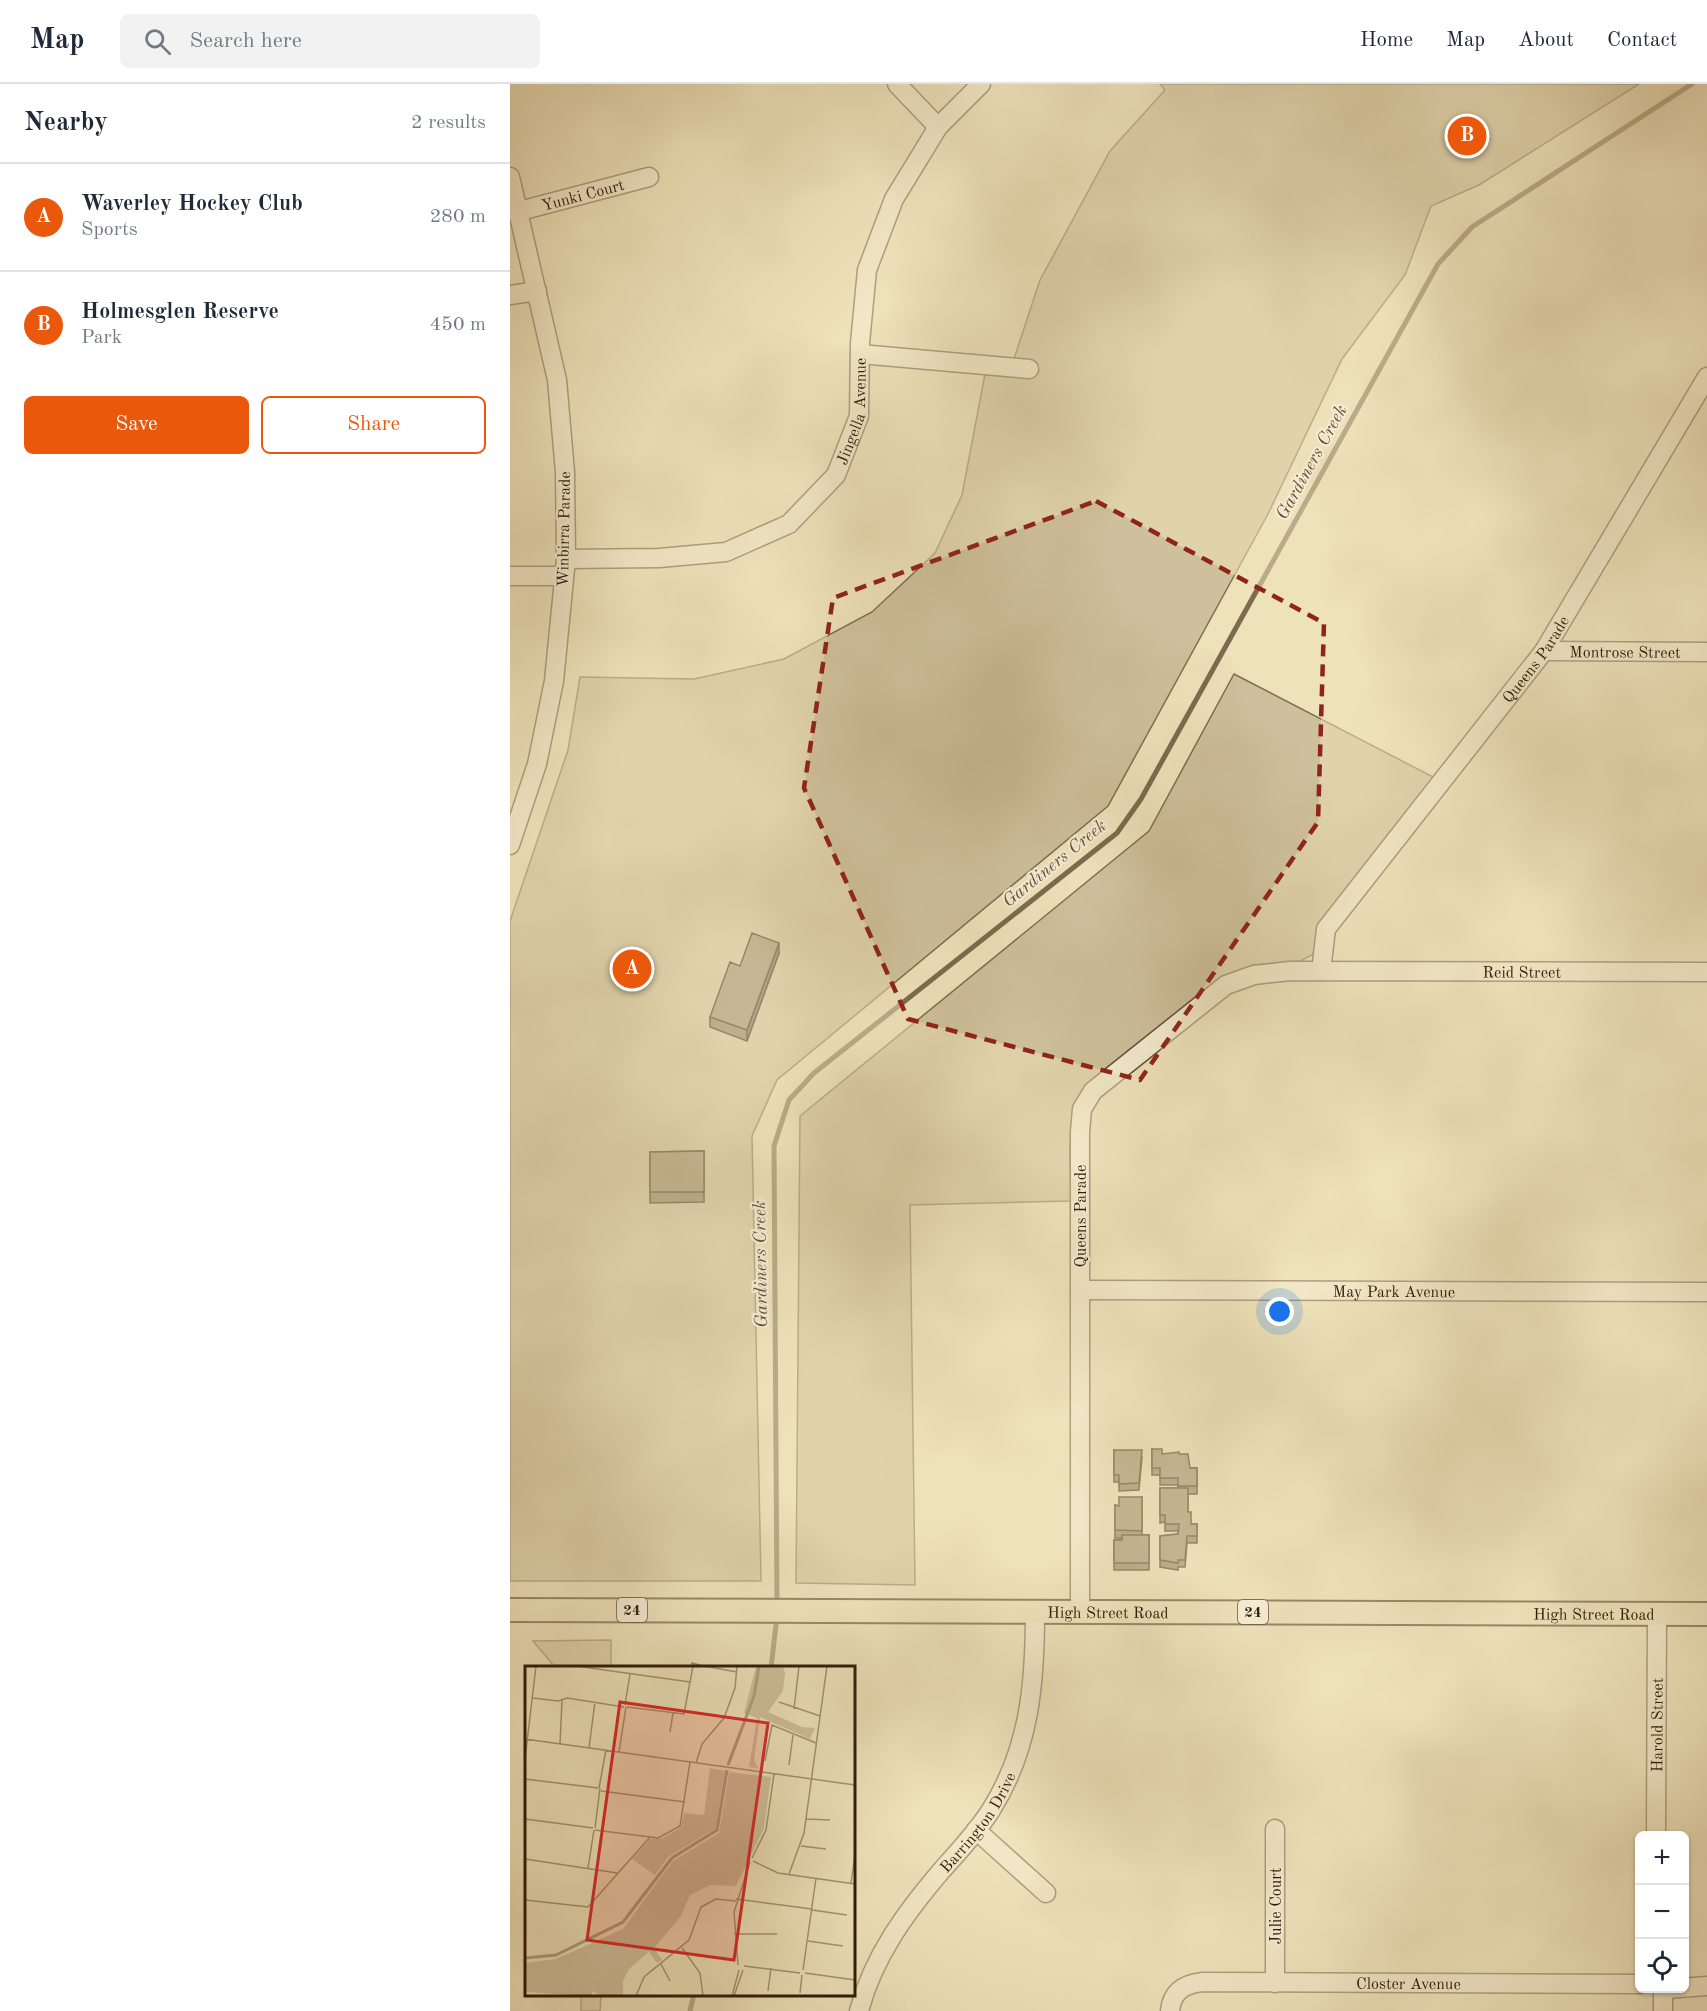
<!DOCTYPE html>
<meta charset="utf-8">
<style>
:root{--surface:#fff;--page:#f2f2f3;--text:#1f2937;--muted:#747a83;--line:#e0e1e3;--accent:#ea580c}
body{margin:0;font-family:"Old Standard TT",serif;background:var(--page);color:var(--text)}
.controls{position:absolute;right:18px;bottom:18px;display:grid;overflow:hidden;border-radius:9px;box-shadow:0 2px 4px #0004}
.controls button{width:54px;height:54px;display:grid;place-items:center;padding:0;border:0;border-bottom:2px solid var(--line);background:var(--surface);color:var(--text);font:30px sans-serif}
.you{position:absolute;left:770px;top:1228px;width:21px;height:21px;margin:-15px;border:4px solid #fff;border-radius:50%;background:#1a73e8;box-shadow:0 0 0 9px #1a73e833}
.badge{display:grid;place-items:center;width:39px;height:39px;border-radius:50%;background:var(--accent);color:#fff;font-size:20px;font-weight:700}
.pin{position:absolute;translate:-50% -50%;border:3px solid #fff;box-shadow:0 2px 6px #0006}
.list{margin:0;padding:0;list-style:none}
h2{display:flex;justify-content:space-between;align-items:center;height:78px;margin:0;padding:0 24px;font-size:26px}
h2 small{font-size:20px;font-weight:400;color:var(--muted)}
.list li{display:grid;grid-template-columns:39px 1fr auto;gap:18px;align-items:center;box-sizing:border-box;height:108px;padding:0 24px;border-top:2px solid var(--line)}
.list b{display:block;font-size:22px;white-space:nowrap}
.list p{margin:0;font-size:20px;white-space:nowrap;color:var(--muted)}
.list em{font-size:20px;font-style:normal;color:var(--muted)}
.actions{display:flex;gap:12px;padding:18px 24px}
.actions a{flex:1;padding:14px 0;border:2px solid var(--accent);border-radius:9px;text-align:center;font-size:21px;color:var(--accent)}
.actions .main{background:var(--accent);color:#fff}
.icon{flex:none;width:33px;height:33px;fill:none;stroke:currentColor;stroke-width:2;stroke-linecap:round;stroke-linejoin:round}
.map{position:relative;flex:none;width:1197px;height:1927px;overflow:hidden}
header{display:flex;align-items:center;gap:36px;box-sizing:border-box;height:84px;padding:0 30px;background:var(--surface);border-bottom:2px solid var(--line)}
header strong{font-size:28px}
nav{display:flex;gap:33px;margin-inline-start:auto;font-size:21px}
.search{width:420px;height:54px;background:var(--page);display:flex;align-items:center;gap:15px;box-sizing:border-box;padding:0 21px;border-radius:9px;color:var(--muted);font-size:22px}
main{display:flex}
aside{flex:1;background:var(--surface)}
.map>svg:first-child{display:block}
</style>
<header>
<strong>Map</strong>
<div class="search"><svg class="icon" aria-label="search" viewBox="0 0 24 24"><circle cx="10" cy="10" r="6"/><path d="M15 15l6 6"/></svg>Search here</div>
<nav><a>Home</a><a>Map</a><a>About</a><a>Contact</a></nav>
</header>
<main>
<aside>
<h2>Nearby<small>2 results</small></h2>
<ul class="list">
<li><span class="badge">A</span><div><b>Waverley Hockey Club</b><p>Sports</p></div><em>280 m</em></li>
<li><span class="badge">B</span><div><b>Holmesglen Reserve</b><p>Park</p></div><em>450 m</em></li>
</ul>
<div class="actions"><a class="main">Save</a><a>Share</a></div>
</aside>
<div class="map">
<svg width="1197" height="1927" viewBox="0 0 1197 1927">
<rect width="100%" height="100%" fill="#eee2ba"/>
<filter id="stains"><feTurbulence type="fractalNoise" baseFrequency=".00333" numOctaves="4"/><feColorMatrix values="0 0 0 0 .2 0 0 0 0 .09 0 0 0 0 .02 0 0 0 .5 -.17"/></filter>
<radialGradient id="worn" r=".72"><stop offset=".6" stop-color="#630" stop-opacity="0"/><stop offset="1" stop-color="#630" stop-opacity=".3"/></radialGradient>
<!-- green -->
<path fill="#cec09c" stroke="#7e6e52" stroke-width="1.5" d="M650,0H1129L969,101L921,122L895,191L832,275L758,430L598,722L267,996L242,1052L251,1497H0V837L58,666L70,593L184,595L274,575L362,528L425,469L452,411L475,290L498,293L530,196L600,67L655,6Z
M724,590L925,694L802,871L790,877L744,881L707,897L574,1003C554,1035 561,1080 561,1117L400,1121L405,1501L286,1499L290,1032L639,747Z
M101,1556V1584L45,1583L23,1557Z
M71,1911H91L90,1927H71Z"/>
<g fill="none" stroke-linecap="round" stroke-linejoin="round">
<!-- stream -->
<path stroke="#7b6b4f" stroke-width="5" d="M267,1522L264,1062L279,1016L304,989L607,749L631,715L928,180L962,143L1182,0
M261,1584L267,1532
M180,1927L184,1910"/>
<defs>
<g id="minor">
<path d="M387,0L428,43"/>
<path d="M0,93L47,296L55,388L56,475L44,597L27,680L0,761"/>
<path id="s1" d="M6,128L139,93"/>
<path d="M0,211L27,207"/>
<path d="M350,270L519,285"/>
<path id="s2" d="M56,475L149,474L216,468L279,440L326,391L349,332L350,259L357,186L384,115L428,43L471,0"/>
<path d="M0,492H54"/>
<path id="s3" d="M1034,567L1197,568"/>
<path id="s4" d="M811,887L816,845L1034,567L1197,293"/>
<path id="s5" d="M570,1206L1197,1208"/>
<path id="s6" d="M570,1528V1048L572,1025L583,1007L716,901L744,891L780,887L1197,888"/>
<path d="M466,1746L536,1809"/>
<path id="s7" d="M1146,1752L1147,1529"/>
<path d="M765,1899V1745"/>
<path d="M1157,1905L1197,1902"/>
<path d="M1153,1909V1927"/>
<path id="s8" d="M349,1927C363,1873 396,1828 432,1786C449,1767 467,1748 481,1726C520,1664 525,1599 525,1528"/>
<path id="s9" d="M660,1927C662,1907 674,1900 693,1898L1130,1900"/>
</g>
<g id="major">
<path id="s10" d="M0,1526L1197,1530"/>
</g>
</defs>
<!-- minor casing -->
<use href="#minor" stroke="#5f4e35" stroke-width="21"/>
<!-- major casing -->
<use href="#major" stroke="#2f1c09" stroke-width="26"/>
<!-- minor -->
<use href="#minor" stroke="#f4ecd2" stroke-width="18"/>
<!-- major -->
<use href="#major" stroke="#eee2ba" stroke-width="22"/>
</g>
<!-- wall -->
<path fill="#7e7157" stroke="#2f1c09" stroke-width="1.5" d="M269,869L237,957L200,943V933L230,882Z
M194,1067V1118L140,1119V1068Z
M642,1365L652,1370H669L680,1384H687V1410H678V1428L681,1440H687V1459H677L675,1483H668V1486L650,1483V1452L668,1450V1447H655V1438L650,1439V1404H668V1401H650V1391H642Z
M604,1366L632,1373L629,1406L609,1407V1398H604Z
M632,1413V1451H639V1486H604V1456H612V1454H605V1421L609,1422Z"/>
<!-- shaded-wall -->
<path fill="#665c47" stroke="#2f1c09" stroke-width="1.5" d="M269,859V869L237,957V946Z"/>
<!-- building -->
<path fill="#928365" stroke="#2f1c09" stroke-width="1.5" d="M242,849L269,859L237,946L200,933L220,878L230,882Z
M194,1067V1108H140V1068Z
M642,1365H652V1370L669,1368V1370H678L680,1384H687V1402H668V1394H650V1384H642Z
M604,1366H632L629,1399L609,1400V1391H604Z
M650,1404H678V1428H681V1440H687V1452H677L675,1476H668V1479L650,1476V1452L668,1450L669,1440H655V1431H650Z
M609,1413H632V1447L605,1446V1421L609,1422Z
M612,1451H639V1479H604V1456H612Z
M182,1579L201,1584H181Z"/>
<!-- marked area -->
<path d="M0 0H1197V1927H0ZM586,417L814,539L808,738L630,996L398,935L294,704L323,514Z" fill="#eee2ba" fill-opacity=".55" fill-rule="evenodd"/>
<path fill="none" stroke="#8f2418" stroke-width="4.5" stroke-dasharray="12 8" stroke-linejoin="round" d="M586,417L814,539L808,738L630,996L398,935L294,704L323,514Z"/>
<g text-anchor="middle" stroke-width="4.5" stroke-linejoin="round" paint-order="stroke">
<!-- shield labels -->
<g fill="#f4ecd2" stroke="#6a5a45" stroke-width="1.5">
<rect x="107" y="1514" width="30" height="24" rx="4.5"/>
<rect x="728" y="1516" width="30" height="24" rx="4.5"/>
</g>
<g font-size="15" font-weight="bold" fill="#2f1c09">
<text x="122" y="1531">24</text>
<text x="743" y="1533">24</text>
</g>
<!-- street labels -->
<g font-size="16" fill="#2f1c09" stroke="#f4ecd2">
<text dy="6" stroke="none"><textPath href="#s1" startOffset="69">Yunki Court</textPath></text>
<text dy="6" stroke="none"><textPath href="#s2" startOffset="364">Jingella Avenue</textPath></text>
<text transform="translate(53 445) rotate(-89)" y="6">Winbirra Parade</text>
<text dy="6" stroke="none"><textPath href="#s3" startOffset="81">Montrose Street</textPath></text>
<text dy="6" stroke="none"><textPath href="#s4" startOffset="384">Queens Parade</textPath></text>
<text dy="6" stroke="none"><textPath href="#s6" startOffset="992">Reid Street</textPath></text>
<text transform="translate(570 1132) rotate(-90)" y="6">Queens Parade</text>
<text dy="6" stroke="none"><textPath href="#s5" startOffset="314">May Park Avenue</textPath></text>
<text dy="6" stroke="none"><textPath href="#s10" startOffset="598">High Street Road</textPath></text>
<text dy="6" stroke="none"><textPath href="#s10" startOffset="1084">High Street Road</textPath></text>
<text dy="6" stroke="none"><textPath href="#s7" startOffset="111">Harold Street</textPath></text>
<text dy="6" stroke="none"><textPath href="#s8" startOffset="225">Barrington Drive</textPath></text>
<text transform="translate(765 1822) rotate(-90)" y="6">Julie Court</text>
<text dy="6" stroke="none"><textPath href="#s9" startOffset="254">Closter Avenue</textPath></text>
</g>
<!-- water labels -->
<g font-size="18" font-style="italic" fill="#615038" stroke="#f4ecd2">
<text transform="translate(801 378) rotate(-61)" y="6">Gardiners Creek</text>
<text transform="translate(544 779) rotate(-39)" y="6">Gardiners Creek</text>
<text transform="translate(250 1180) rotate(-91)" y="6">Gardiners Creek</text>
</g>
</g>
<!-- overview -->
<g transform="translate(15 1582)">
<rect width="330" height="330" fill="#eee2ba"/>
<path d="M231,0H258L260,7L258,25L243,46L277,61L290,62L285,73L235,51L229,94L233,102L224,101L232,52L219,47ZM185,102L200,105L191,162L143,191L130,209L107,193L125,173L138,172L156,161L159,147L179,149ZM204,106L246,111L239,162L211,220L185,219L165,229L156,250L129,282L137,294L132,297L124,286L104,303L98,315V330H75L68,325L66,330L0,326V297L31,293L98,263L148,195L194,167Z" fill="#cec09c"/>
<path fill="none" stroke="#ad9f7e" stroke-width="3" d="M203,99L229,30L234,0M0,292L31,289L98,256L147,192L192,164L202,104"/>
<path fill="none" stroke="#a29373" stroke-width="1.5" d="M51,0L165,16M179,0L212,6M8,32L33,35L42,32L99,41M254,36L295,50M100,39L105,8M102,41L159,48L168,0M269,43L274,0M145,66L148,47M0,73L330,119M35,78L37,34M64,82L70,36M94,86L101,41M0,93L11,0M240,95L247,59L291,77M171,97L177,78L199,52L210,22L212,0M264,99L268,69M0,113L73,122M74,122L81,84M76,125L160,136M0,153L68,162M281,153L305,154M70,162L75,122M70,164L133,172L155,160L165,96M276,180L301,183M227,192L241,164L249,108M0,193L92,207M228,195L253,207L330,218M63,202L69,164M264,208L279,167L302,0M326,217L330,189M211,233L287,243M0,234L63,241L125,171M287,244L322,249M209,268H252M283,275L318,280M157,282L175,307L178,330M136,298L145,315M213,299L209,246L225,196M219,300L275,307M278,304L291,212M280,307L330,314M243,325L246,302M275,327L277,309M111,330L119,311L164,274L176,241L191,233L211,235M207,330L214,304M209,330L218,304"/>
<path fill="#d62828" fill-opacity="0.15" stroke="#d62828" stroke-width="3" d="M95,36L243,57L209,294L62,274Z"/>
<rect width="330" height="330" fill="none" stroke="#2f1c09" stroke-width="3"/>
</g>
<rect width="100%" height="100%" filter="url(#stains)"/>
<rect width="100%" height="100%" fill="url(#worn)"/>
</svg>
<div class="controls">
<button>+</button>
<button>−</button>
<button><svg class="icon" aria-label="locate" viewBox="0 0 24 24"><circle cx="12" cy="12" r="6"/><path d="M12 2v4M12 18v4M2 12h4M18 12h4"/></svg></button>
</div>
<div class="you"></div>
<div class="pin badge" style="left:122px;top:885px">A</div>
<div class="pin badge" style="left:957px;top:52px">B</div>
</div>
</main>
